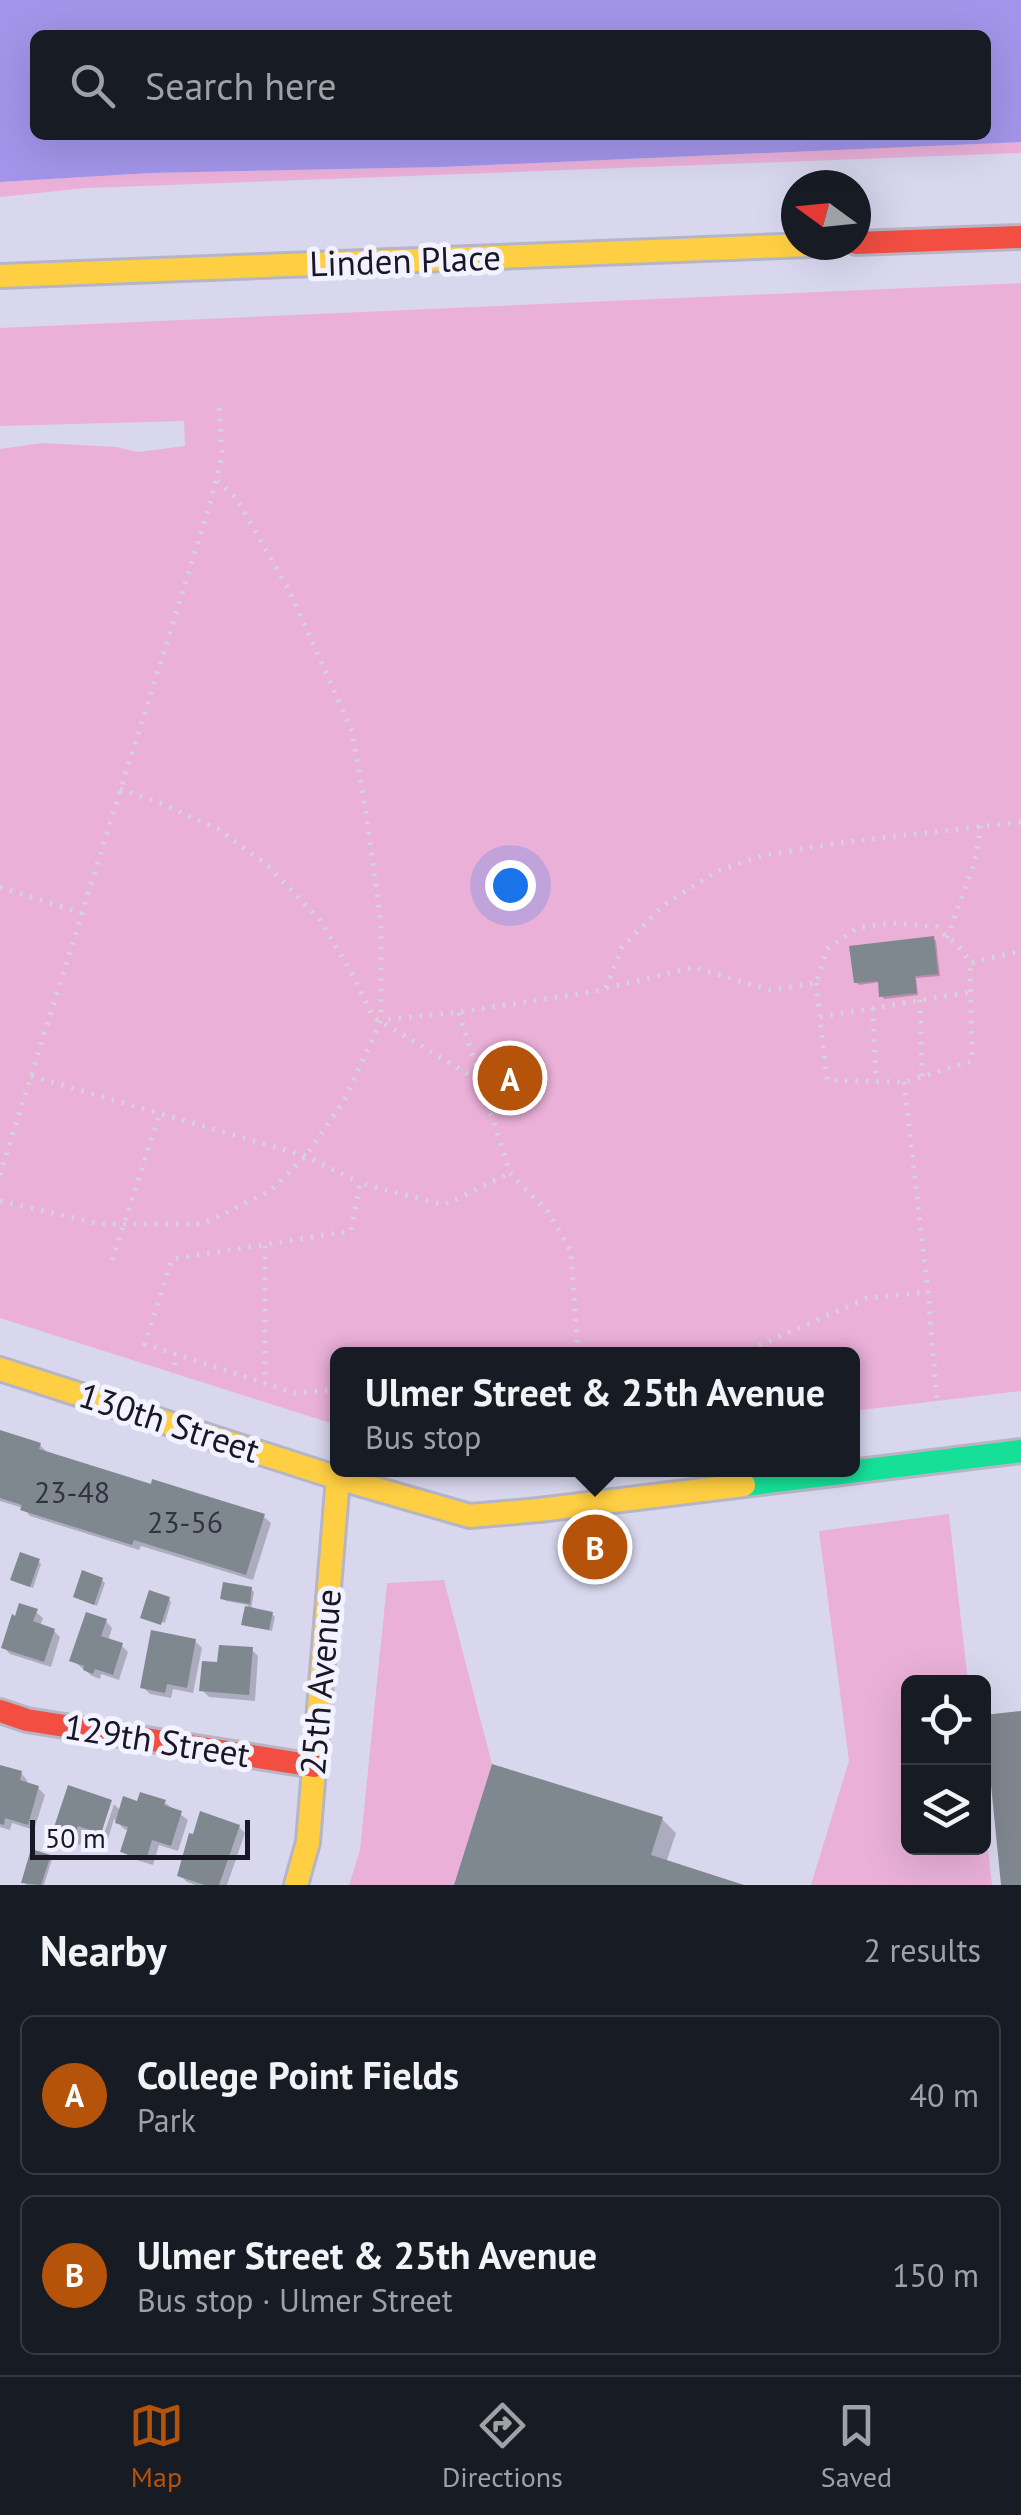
<!DOCTYPE html>
<meta charset="utf-8">
<style>
:root{--surface:#171b24;--page:#242831;--text:#f1f3f6;--muted:#9ea1a6;--line:#363941;--accent:#b45309}
body{margin:0;font-family:"PT Sans",sans-serif;background:var(--page);color:var(--text)}
.controls{position:absolute;right:30px;bottom:30px;display:grid;overflow:hidden;border-radius:15px;box-shadow:0 10px 40px #0002}
.controls button{width:90px;height:90px;display:grid;place-items:center;padding:0;border:0;border-bottom:2px solid var(--line);background:var(--surface);color:var(--text);font:50px sans-serif}
.compass{position:absolute;left:781px;top:170px;width:90px;height:90px;border-radius:50%;background:var(--surface);box-shadow:0 10px 40px #0002;rotate:285deg}
.scale{position:absolute;left:30px;bottom:25px;width:220px;box-sizing:border-box;padding-left:10px;border:5px solid #191726;border-top:0;font-size:28px;line-height:35px;white-space:nowrap;color:#191726;-webkit-text-stroke:8px #f3f2ff;paint-order:stroke}
.you{position:absolute;left:510px;top:885px;width:35px;height:35px;margin:-25px;border:8px solid #fff;border-radius:50%;background:#1a73e8;box-shadow:0 0 0 15px #1a73e833}
.badge{display:grid;place-items:center;width:65px;height:65px;border-radius:50%;background:var(--accent);color:#fff;font-size:32px;font-weight:700}
.pin{position:absolute;translate:-50% -50%;border:5px solid #fff;box-shadow:0 2px 10px #0006}
.popup{position:absolute;left:330px;top:1347px;width:530px;height:130px;box-sizing:border-box;display:grid;place-content:center;border-radius:15px;background:var(--surface);filter:drop-shadow(0 2px 8px #0005);font-size:32px;white-space:nowrap;color:var(--muted)}
.popup b{font-size:38px;color:var(--text)}
.popup::after{content:'';position:absolute;left:50%;top:100%;margin-left:-20px;border:20px solid transparent;border-top-color:var(--surface)}
.list{margin:0;padding:0;list-style:none}
h2{display:flex;justify-content:space-between;align-items:center;height:130px;margin:0;padding:0 40px;font-size:42px}
h2 small{font-size:32px;font-weight:400;color:var(--muted)}
.list li{display:grid;grid-template-columns:65px 1fr auto;gap:30px;align-items:center;box-sizing:border-box;height:160px;margin:0 20px 20px;padding:0 20px;border:2px solid var(--line);border-radius:15px}
.list b{display:block;font-size:38px;white-space:nowrap}
.list p{margin:0;font-size:32px;white-space:nowrap;color:var(--muted)}
.list em{font-size:32px;font-style:normal;color:var(--muted)}
.icon{flex:none;width:55px;height:55px;fill:none;stroke:currentColor;stroke-width:2;stroke-linecap:round;stroke-linejoin:round}
.map{position:relative;flex:none;width:1021px;height:1885px;overflow:hidden}
.search{position:absolute;background:var(--surface);box-shadow:0 10px 40px #0002;left:30px;right:30px;top:30px;height:110px;display:flex;align-items:center;gap:25px;box-sizing:border-box;padding:0 35px;border-radius:15px;color:var(--muted);font-size:38px}
.sheet{height:490px;background:var(--surface)}
nav{display:flex;justify-content:space-around;align-items:center;box-sizing:border-box;height:140px;border-top:2px solid var(--line);background:var(--surface);font-size:28px;color:var(--muted)}
nav a{display:grid;justify-items:center;gap:5px}
nav .on{color:var(--accent)}
.map>svg:first-child{display:block}
</style>
<div class="map">
<svg width="1021" height="1885" viewBox="0 0 1021 1885">
<rect width="100%" height="100%" fill="#d9d7ee"/>
<!-- green -->
<path fill="#eab0d8" d="M1021,142V153L86,188L0,197V182L150,173L443,167Z
M1021,283V1391L853,1411L852,1354H338L337,1425L0,1318V449L42,443L116,447L138,452L185,446L184,421L0,426V328Z
M949,1514L968,1682H908V1848H984V1814L992,1885H811L849,1761L819,1531Z
M444,1580L492,1764L454,1885H349L360,1850L387,1583Z"/>
<!-- water -->
<path fill="#a294e8" fill-rule="evenodd" d="M0,0H1021V142L443,167L150,173L0,182ZM35,35H986V135H35Z"/>
<!-- shadow -->
<path fill="#0003" d="M933,938L936,941L940,976L916,978L918,995L884,999L882,996L880,982L859,985L856,982Z
M0,1433L40,1445L47,1452L153,1487L264,1517L271,1523L253,1580L141,1546L139,1550L30,1516L23,1508L0,1501Z
M38,1561L41,1564L33,1588L15,1582Z
M102,1580L105,1583L97,1606L76,1597Z
M251,1589L254,1592L251,1610L272,1614L275,1617L272,1631L247,1626L244,1624L248,1605L226,1601L223,1599Z
M169,1599L171,1602L165,1623L143,1616Z
M36,1612L43,1618L40,1626L54,1631L60,1637L51,1667L10,1654L3,1647Z
M106,1621L112,1628L108,1641L121,1645L128,1652L119,1680L101,1674L100,1679L92,1676L72,1660Z
M195,1641L202,1648L193,1693L173,1689L171,1698L150,1694L143,1687Z
M252,1650L258,1656L255,1701L209,1697L202,1690L219,1664Z
M0,1767L21,1773L27,1780L26,1785L38,1788L45,1795L34,1830L12,1823L10,1830L0,1827Z
M69,1788L111,1802H109L98,1835L84,1831L80,1845L61,1839L55,1832Z
M164,1802L188,1820L178,1851L159,1845L153,1865L130,1858L123,1851L130,1831L124,1829L114,1819L108,1839L103,1837L114,1804L121,1811L139,1804Z
M662,1819L676,1833L666,1863L738,1885H456Z
M239,1827L245,1833L227,1885H196L187,1882L180,1875Z
M50,1857L52,1859L44,1885H27L23,1882Z"/>
<!-- building -->
<path fill="#80888f" d="M934,936L938,974L915,976L917,993L879,997L878,981L854,983L849,946Z
M0,1430L41,1443L39,1449L151,1484L152,1479L265,1514L246,1575L134,1540L132,1545L20,1510L22,1505L0,1498Z
M20,1552L40,1559L30,1587L10,1580Z
M82,1570L103,1578L94,1605L73,1597Z
M223,1582L252,1587L250,1604L220,1599Z
M149,1590L170,1597L161,1625L140,1618Z
M19,1603L38,1609L33,1621L55,1629L44,1662L1,1648L12,1614L15,1616Z
M245,1606L273,1612L269,1630L241,1625Z
M86,1612L107,1619L101,1636L123,1643L113,1675L95,1669L93,1674L83,1670L84,1666L69,1661Z
M151,1630L196,1639L187,1688L167,1684L165,1693L140,1688Z
M219,1645L253,1647L249,1695L199,1691L202,1661L217,1662Z
M1021,1711V1885H1001L984,1715Z
M492,1764L663,1817L651,1855L744,1885H454Z
M0,1765L22,1771L20,1780L39,1786L28,1825L5,1818L4,1825L0,1824Z
M68,1785L112,1800L101,1834L78,1826L73,1840L52,1833Z
M140,1792L166,1800L164,1805L182,1811L171,1846L152,1840L146,1860L120,1852L128,1827L115,1823L123,1796L137,1801Z
M200,1811L240,1825L219,1885H205L177,1876L189,1833L193,1834Z
M31,1849L51,1855L41,1885L21,1883Z"/>
<g fill="none" stroke-linecap="round" stroke-linejoin="round">
<defs>
<path id="fast" d="M744,1485L1021,1451"/>
<path id="slow" d="M0,276L810,245
M0,1369L338,1478L470,1516L539,1510L744,1485
M296,1885L308,1842L338,1478"/>
<path id="jam" d="M856,243L1021,237
M0,1711L27,1720L314,1766"/>
</defs>
<!-- fast casing -->
<use href="#fast" stroke="#b6b5c6" stroke-width="28"/>
<!-- slow casing -->
<use href="#slow" stroke="#b6b5c6" stroke-width="28"/>
<!-- jam casing -->
<use href="#jam" stroke="#b6b5c6" stroke-width="28"/>
<!-- path -->
<path stroke="#d4d4da" stroke-width="5" stroke-dasharray="2.5 8" stroke-linecap="butt" d="M217,481L236,498L290,592L352,731L366,813L381,924V1020
M120,789L160,803L218,829L267,865L320,920L354,977L373,1017L481,1082
M0,887L81,913
M947,938L975,861L981,826
M816,983L827,1080L904,1082L972,1061L970,963
M606,988L622,947L665,904L718,871L764,855L846,842L1021,822
M920,1000L922,1076
M873,1008L876,1080
M459,1013L510,1173L548,1212L571,1251L577,1341L573,1354
M820,1017L970,992
M31,1076L306,1156L360,1183
M904,1082L928,1292L938,1413
M0,1175L207,514L222,456L219,402
M0,1201L100,1224H202L270,1191L306,1156L345,1099L381,1020L459,1012L591,992L694,967L769,990L816,983L827,949L857,928L892,923L937,927C950,942 961,944 970,963L1021,951
M265,1246V1383
M112,1260L160,1113
M740,1354L867,1298L928,1292
M168,1385L178,1355
M338,1390L295,1393L145,1344L172,1259L351,1231L360,1183L444,1205L510,1173"/>
<!-- fast -->
<use href="#fast" stroke="#16e098" stroke-width="22"/>
<!-- slow -->
<use href="#slow" stroke="#ffcf43" stroke-width="22"/>
<!-- jam -->
<use href="#jam" stroke="#f24e42" stroke-width="22"/>
</g>
<g text-anchor="middle" stroke-width="10" stroke-linejoin="round" paint-order="stroke">
<!-- number labels -->
<g font-size="30" fill="#333340">
<text x="72" y="1503">23-48</text>
<text x="185" y="1533">23-56</text>
</g>
<!-- street labels -->
<g font-size="35" fill="#191726" stroke="#f3f2ff">
<text transform="translate(405 261) rotate(-2)" y="12">Linden Place</text>
<text transform="translate(169 1423) rotate(18)" y="12">130th Street</text>
<text transform="translate(321 1682) rotate(-85)" y="12">25th Avenue</text>
<text transform="translate(157 1741) rotate(9)" y="12">129th Street</text>
</g>
</g>
</svg>
<div class="controls">
<button><svg class="icon" aria-label="locate" viewBox="0 0 24 24"><circle cx="12" cy="12" r="6"/><path d="M12 2v4M12 18v4M2 12h4M18 12h4"/></svg></button>
<button><svg class="icon" aria-label="layers" viewBox="0 0 24 24"><path d="M12 4l9 5-9 5-9-5zM3 14l9 5 9-5"/></svg></button>
</div>
<svg class="compass" viewBox="-18 -18 36 36"><path d="M0-13l5 13h-10z" fill="#e53935"/><path d="M0 13l5-13h-10z" fill="#9ea1a6"/></svg>
<div class="scale">50 m</div>
<div class="you"></div>
<div class="pin badge" style="left:510px;top:1078px">A</div>
<div class="pin badge" style="left:595px;top:1547px">B</div>
<div class="popup"><b>Ulmer Street &amp; 25th Avenue</b>Bus stop</div>
<div class="search"><svg class="icon" aria-label="search" viewBox="0 0 24 24"><circle cx="10" cy="10" r="6"/><path d="M15 15l6 6"/></svg>Search here</div>
</div>
<section class="sheet">
<h2>Nearby<small>2 results</small></h2>
<ul class="list">
<li><span class="badge">A</span><div><b>College Point Fields</b><p>Park</p></div><em>40 m</em></li>
<li><span class="badge">B</span><div><b>Ulmer Street &amp; 25th Avenue</b><p>Bus stop · Ulmer Street</p></div><em>150 m</em></li>
</ul>
</section>
<nav>
<a class="on"><svg class="icon" aria-label="map" viewBox="0 0 24 24"><path d="M3 6l6-2 6 2 6-2v14l-6 2-6-2-6 2zM9 4v14M15 6v14"/></svg>Map</a>
<a><svg class="icon" aria-label="directions" viewBox="0 0 24 24"><path d="M12 3l9 9-9 9-9-9zM9 14v-3h6M13 9l2 2-2 2"/></svg>Directions</a>
<a><svg class="icon" aria-label="saved" viewBox="0 0 24 24"><path d="M7 4h10v16l-5-4-5 4z"/></svg>Saved</a>
</nav>
